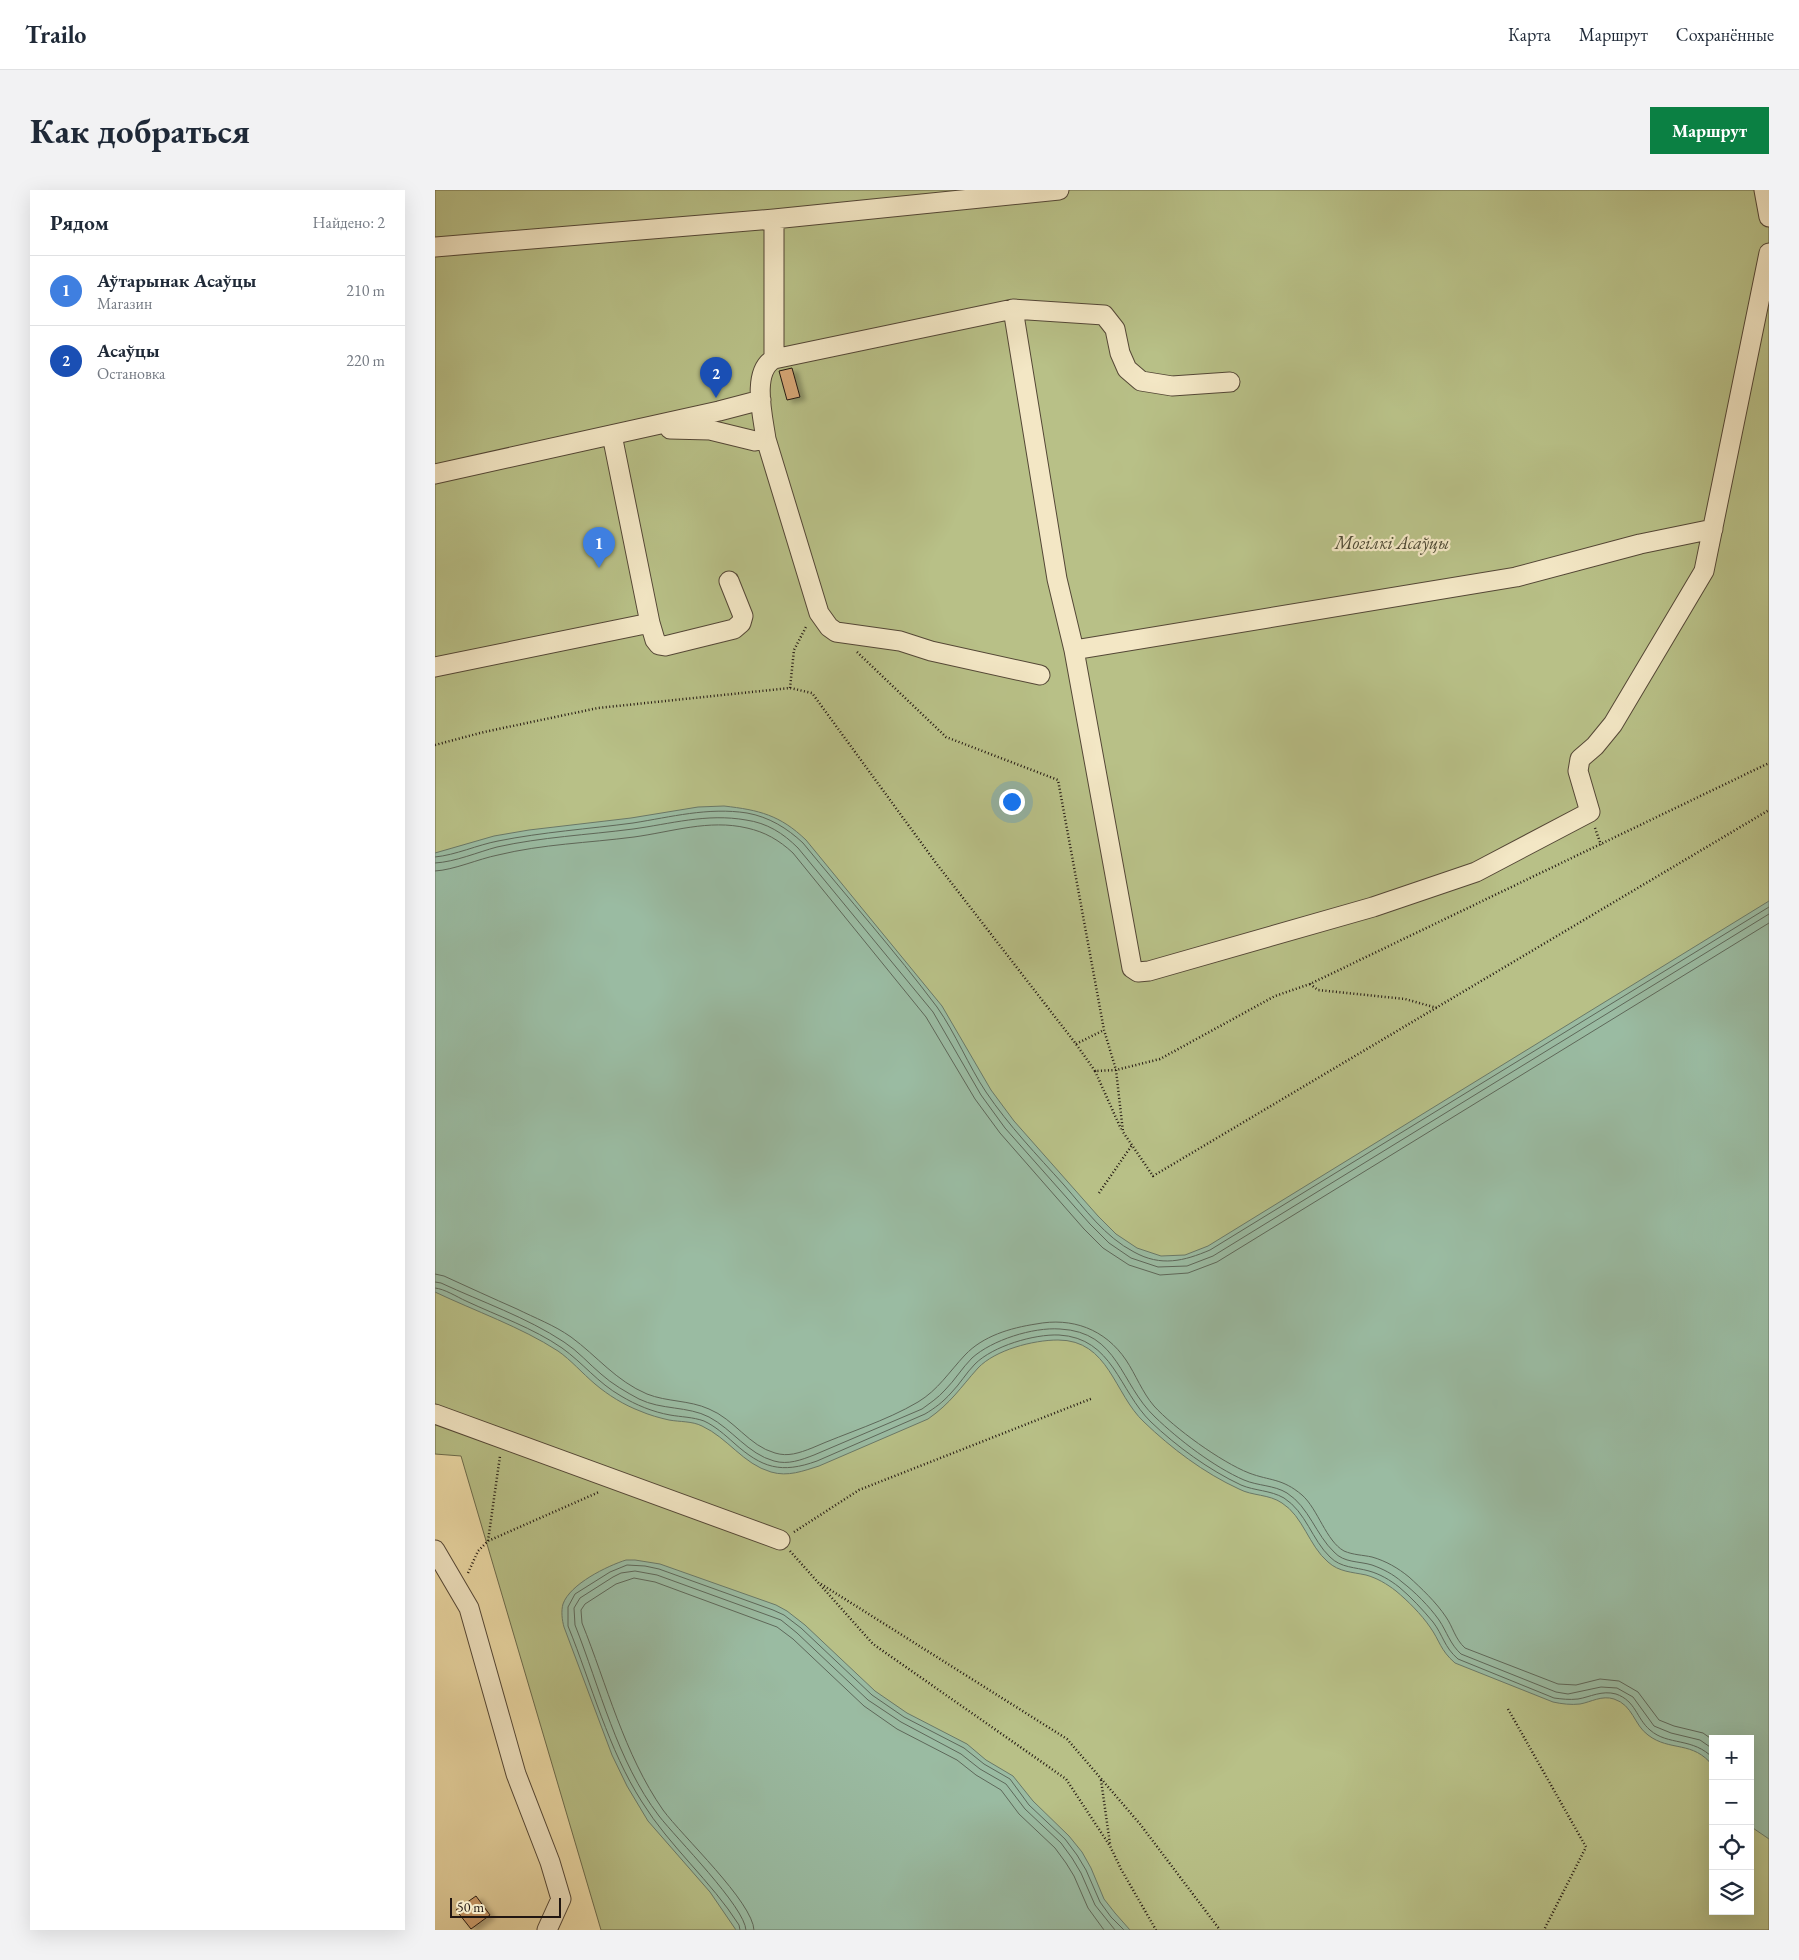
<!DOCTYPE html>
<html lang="ru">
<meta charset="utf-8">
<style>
:root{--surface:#fff;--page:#f2f2f3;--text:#1f2937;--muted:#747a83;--line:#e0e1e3;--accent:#0b8043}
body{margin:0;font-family:"EB Garamond",serif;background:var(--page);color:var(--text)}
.controls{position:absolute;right:15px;bottom:15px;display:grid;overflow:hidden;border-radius:0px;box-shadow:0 5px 20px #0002}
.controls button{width:45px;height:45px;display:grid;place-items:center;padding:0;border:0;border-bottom:1px solid var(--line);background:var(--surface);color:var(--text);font:25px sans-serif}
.scale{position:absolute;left:15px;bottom:12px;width:111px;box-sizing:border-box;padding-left:5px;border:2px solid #211611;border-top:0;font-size:14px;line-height:18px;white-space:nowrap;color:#211611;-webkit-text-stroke:4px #f3e7c5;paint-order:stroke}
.you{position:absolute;left:576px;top:611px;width:18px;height:18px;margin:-12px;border:4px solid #fff;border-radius:50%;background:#1a73e8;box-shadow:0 0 0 8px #1a73e833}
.badge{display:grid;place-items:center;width:32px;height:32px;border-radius:50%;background:var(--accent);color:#fff;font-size:16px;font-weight:700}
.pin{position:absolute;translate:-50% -41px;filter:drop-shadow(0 1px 2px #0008)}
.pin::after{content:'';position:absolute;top:26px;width:18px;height:15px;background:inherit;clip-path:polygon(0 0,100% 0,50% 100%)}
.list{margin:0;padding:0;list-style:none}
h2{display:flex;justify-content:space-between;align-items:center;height:65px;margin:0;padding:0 20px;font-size:21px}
h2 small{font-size:16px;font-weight:400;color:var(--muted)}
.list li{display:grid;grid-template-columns:32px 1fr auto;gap:15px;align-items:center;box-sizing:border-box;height:70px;padding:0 20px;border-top:1px solid var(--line)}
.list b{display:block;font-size:19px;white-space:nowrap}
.list p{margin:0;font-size:16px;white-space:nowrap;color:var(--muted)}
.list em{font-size:16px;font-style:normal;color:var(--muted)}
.icon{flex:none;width:28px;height:28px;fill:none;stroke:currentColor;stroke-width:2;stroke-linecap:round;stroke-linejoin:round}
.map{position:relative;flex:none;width:1334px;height:1740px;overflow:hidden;border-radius:0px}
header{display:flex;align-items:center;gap:30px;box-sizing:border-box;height:70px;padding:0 25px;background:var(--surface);border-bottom:1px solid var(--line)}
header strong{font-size:24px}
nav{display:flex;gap:28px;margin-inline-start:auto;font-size:18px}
.intro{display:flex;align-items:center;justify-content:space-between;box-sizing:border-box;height:120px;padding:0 30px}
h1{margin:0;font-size:35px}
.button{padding:12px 22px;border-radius:0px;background:var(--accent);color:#fff;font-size:18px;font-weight:700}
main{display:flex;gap:30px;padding:0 30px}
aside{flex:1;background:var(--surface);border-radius:0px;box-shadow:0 5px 20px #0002}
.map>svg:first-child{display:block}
</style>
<header>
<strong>Trailo</strong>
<nav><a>Карта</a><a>Маршрут</a><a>Сохранённые</a></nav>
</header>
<div class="intro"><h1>Как добраться</h1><a class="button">Маршрут</a></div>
<main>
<aside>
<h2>Рядом<small>Найдено: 2</small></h2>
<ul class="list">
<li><span class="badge" style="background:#3f7fe0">1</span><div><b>Аўтарынак Асаўцы</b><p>Магазин</p></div><em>210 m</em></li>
<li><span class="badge" style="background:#1a4fb4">2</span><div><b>Асаўцы</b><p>Остановка</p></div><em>220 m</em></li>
</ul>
</aside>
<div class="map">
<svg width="1334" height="1740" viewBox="0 0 1334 1740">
<defs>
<filter id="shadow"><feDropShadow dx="5.5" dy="3" stdDeviation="2.5" flood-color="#0004"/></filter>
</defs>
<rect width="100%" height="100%" fill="#ecdaa6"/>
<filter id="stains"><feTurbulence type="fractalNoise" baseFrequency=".004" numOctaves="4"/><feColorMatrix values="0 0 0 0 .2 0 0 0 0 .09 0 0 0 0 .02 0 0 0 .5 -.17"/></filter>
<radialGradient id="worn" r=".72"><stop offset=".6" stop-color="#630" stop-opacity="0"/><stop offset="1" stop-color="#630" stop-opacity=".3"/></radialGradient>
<!-- green -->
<path fill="#b8c087" stroke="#6c6b4c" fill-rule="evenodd" d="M0,0H1334V1740H166L26,1266L0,1264ZM1278,1549H1315V1721H1278Z"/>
<!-- water -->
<path fill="#9abba2" stroke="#6a7968" d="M289,616C324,620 345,625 371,650L507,816L556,900L579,931L663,1026L681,1044L702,1058L726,1066L750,1065L773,1056L1334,711V1649L1315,1636V1549H1278V1576C1258,1550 1235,1562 1213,1545C1199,1535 1198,1515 1179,1509C1167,1505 1156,1512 1145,1514C1136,1515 1127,1514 1118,1512L1020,1473C1005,1460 1005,1451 995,1437C986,1424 973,1411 961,1401C952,1394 942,1388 931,1385C917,1382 904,1382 893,1372C874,1356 868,1326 847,1313C834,1304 817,1306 804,1299C769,1283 736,1258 709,1232C679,1204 674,1150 623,1150C598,1150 560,1160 543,1178C525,1198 516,1213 493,1229L384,1276C368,1281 353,1287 336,1282C308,1274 293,1248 267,1236C257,1231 245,1232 234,1230C225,1228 214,1225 205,1221C189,1215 173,1205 160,1194C147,1183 136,1170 123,1161C86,1137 40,1121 0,1102V663L59,646L94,640L196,628L263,617Z
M191,1370H200L225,1374L341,1415L352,1421L370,1435L440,1501L472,1523L532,1554L551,1570L578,1586L598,1611L634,1646L647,1662L656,1678L669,1709L680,1723L695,1740H301L275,1702L213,1631L192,1596L177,1565L129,1437C127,1430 126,1421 128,1414C135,1394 172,1376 191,1370Z"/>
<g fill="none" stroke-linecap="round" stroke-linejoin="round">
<!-- shore -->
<path stroke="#5e685a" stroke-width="1" d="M0,667C21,665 42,655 63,651C108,642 153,639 198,633C236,627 273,617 312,623C334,627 352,638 368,653C413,708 460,761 502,817C521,844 533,875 551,902C574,936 602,965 629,995C650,1019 670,1047 699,1062C726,1077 749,1071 775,1060L1334,717
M0,673C20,672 43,662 62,657C107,647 152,645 198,639C235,634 272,623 311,630C332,633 348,643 363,658L498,822L546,905L570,938L655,1034L674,1053L696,1068L723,1077L752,1076L778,1066L1334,724
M0,681C19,680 43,669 63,665C108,654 153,653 199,647C236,642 274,629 312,638C330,642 344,650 358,663L491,827L540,909L565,943L649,1039L668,1058L694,1075L725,1085L753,1083L782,1072L1334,733
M0,1084L9,1086C33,1097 57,1108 82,1119C100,1128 119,1135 136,1147C162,1166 181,1191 212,1204C232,1212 254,1210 274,1219C299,1229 314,1256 340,1263C353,1267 364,1263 377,1258C411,1243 451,1231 483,1212C503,1200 514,1182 530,1165C548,1146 575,1138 601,1134C637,1127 670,1139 691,1170C701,1185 707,1202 719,1216C739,1238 786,1272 814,1283C835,1291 847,1288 867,1305C883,1319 891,1351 909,1361C918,1365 928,1365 937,1367C951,1371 963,1378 974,1387C986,1398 1001,1412 1011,1427C1018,1437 1020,1449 1030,1458L1123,1494L1141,1495L1165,1489L1184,1491L1203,1502L1224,1530L1239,1536L1268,1543L1278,1550
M0,1092L6,1093C47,1112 91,1127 129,1152C143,1161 154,1174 166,1184C177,1194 191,1202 204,1209C226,1220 253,1216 274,1227C297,1239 313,1264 339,1271C353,1275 366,1270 379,1265L487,1219C495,1213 503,1208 510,1200C520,1190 527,1178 537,1168C557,1150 598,1137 625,1139C684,1142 685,1194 720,1227C744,1250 779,1277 809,1290C823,1296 839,1295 852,1303C874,1317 881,1345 899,1362C909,1373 924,1371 937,1375C948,1379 958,1384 967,1392C980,1402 994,1416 1004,1430C1012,1442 1015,1454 1026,1464L1121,1502L1133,1504L1166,1497L1182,1498L1198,1507L1219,1536L1236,1543L1265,1550L1278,1559
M0,1098C10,1099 22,1107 31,1111C63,1126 98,1138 127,1158C148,1173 163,1193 186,1206C201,1215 218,1222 235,1225C246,1227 258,1227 269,1231C280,1236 290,1245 299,1253C327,1278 346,1284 382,1271L490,1224C500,1218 508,1212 516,1203C525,1194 531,1183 540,1174C558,1156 599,1144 624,1145C678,1148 684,1201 716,1232C741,1256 774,1280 806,1295C820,1301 835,1300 849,1308C871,1322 877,1350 895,1367C906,1378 920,1377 934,1381C945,1384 955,1390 964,1397C976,1407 988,1420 998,1432C1008,1445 1009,1457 1023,1469L1119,1508C1127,1509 1134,1510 1143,1509C1155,1507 1167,1500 1181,1504C1201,1511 1201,1528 1215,1540C1233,1556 1258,1547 1278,1568
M305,1740L304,1735C276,1691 235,1657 207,1612C173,1559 157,1495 133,1436V1417L140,1404L175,1382L192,1375L210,1376L224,1379L338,1420L349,1425L366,1438L437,1505L469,1527L529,1558L549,1574L575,1589L594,1615L630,1649L642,1665L651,1680L665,1712L676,1727L689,1740
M311,1740C310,1717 241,1648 224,1626C182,1571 165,1498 140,1435L139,1418L145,1408L178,1387L186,1383L200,1381L222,1385L346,1430L362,1443L433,1510L466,1532L526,1564L545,1579L571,1594L590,1619L626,1653L637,1668L646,1683L660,1715L680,1740
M319,1740C318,1712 247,1646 228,1620C189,1564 172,1495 147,1433L146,1420L150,1414L181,1394L199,1388L220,1392L342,1437L358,1449L429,1516L462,1539L522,1570L541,1585L566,1600L584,1624L620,1658L631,1673L639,1686L653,1718L669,1740"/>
</g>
<!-- building -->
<path fill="#d6a675" stroke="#211611" filter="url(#shadow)" d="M357,178L365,207L352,210L344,181Z
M41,1706L55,1725L36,1739L21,1720Z"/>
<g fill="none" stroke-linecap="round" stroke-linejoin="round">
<defs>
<path id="minor" d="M1329,0L1334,27
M339,29V169L578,119L622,389L639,460L697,778L703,782L714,781L938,717L1041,682L1155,622L1143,581L1145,569L1160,556L1178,534L1269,381L1334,63
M0,57L339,29L624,0
M578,119L669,125L680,139L685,163L692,179L706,191L737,196L795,192
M235,239L275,240L320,251L331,249C328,227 316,181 339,169
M331,249L384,423L394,437L401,442L465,451L496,461L605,485
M0,284L284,221L326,210
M215,433L220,450L224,455L230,456L299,439L306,433L308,426L294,391
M639,460L1081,387L1205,354L1278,339
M0,477L215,433L177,245
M0,1224L345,1350
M0,1360L34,1418L81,1584L115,1672L126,1709L112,1740"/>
</defs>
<!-- minor casing -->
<use href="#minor" stroke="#544736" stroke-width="21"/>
<!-- path -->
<path stroke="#211611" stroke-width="2.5" stroke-dasharray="1 2.5" stroke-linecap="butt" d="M422,462L511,547L623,590L669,840L681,880L688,942L718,986L1334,620
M355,498L359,460L372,435
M0,555L49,542L163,518L355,498L377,503L501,673L641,854L660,881L681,880L725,869L840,806L875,794L1334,573
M1160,638L1166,655
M875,794L883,800L970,809L1002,818
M641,854L669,840
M660,881L686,939
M664,1003L697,955
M359,1342L424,1300L658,1208
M53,1351L65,1266
M355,1361L438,1454L631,1589L675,1656L686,1679L721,1740
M33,1383L43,1361L53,1351L164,1302
M386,1394L632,1549L705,1634L785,1740
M1073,1519L1151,1657L1109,1740
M666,1590L675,1654"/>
<!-- minor -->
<use href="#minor" stroke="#f3e7c5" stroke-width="19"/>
</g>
<g text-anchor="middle" stroke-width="4.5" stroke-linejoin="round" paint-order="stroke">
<!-- park labels -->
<g font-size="18" font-style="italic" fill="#4e4934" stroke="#f3e7c5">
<text x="957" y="359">Могілкі Асаўцы</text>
</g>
</g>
<rect width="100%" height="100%" filter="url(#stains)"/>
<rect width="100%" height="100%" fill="url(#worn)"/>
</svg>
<div class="controls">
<button>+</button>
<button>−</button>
<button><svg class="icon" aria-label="locate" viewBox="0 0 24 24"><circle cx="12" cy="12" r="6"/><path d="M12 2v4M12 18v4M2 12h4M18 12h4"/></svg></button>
<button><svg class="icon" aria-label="layers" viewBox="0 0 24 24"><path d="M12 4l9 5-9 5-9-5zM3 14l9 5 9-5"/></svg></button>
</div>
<div class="scale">50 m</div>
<div class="you"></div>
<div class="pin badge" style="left:164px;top:378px;background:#3f7fe0">1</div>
<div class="pin badge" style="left:281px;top:208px;background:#1a4fb4">2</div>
</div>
</main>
